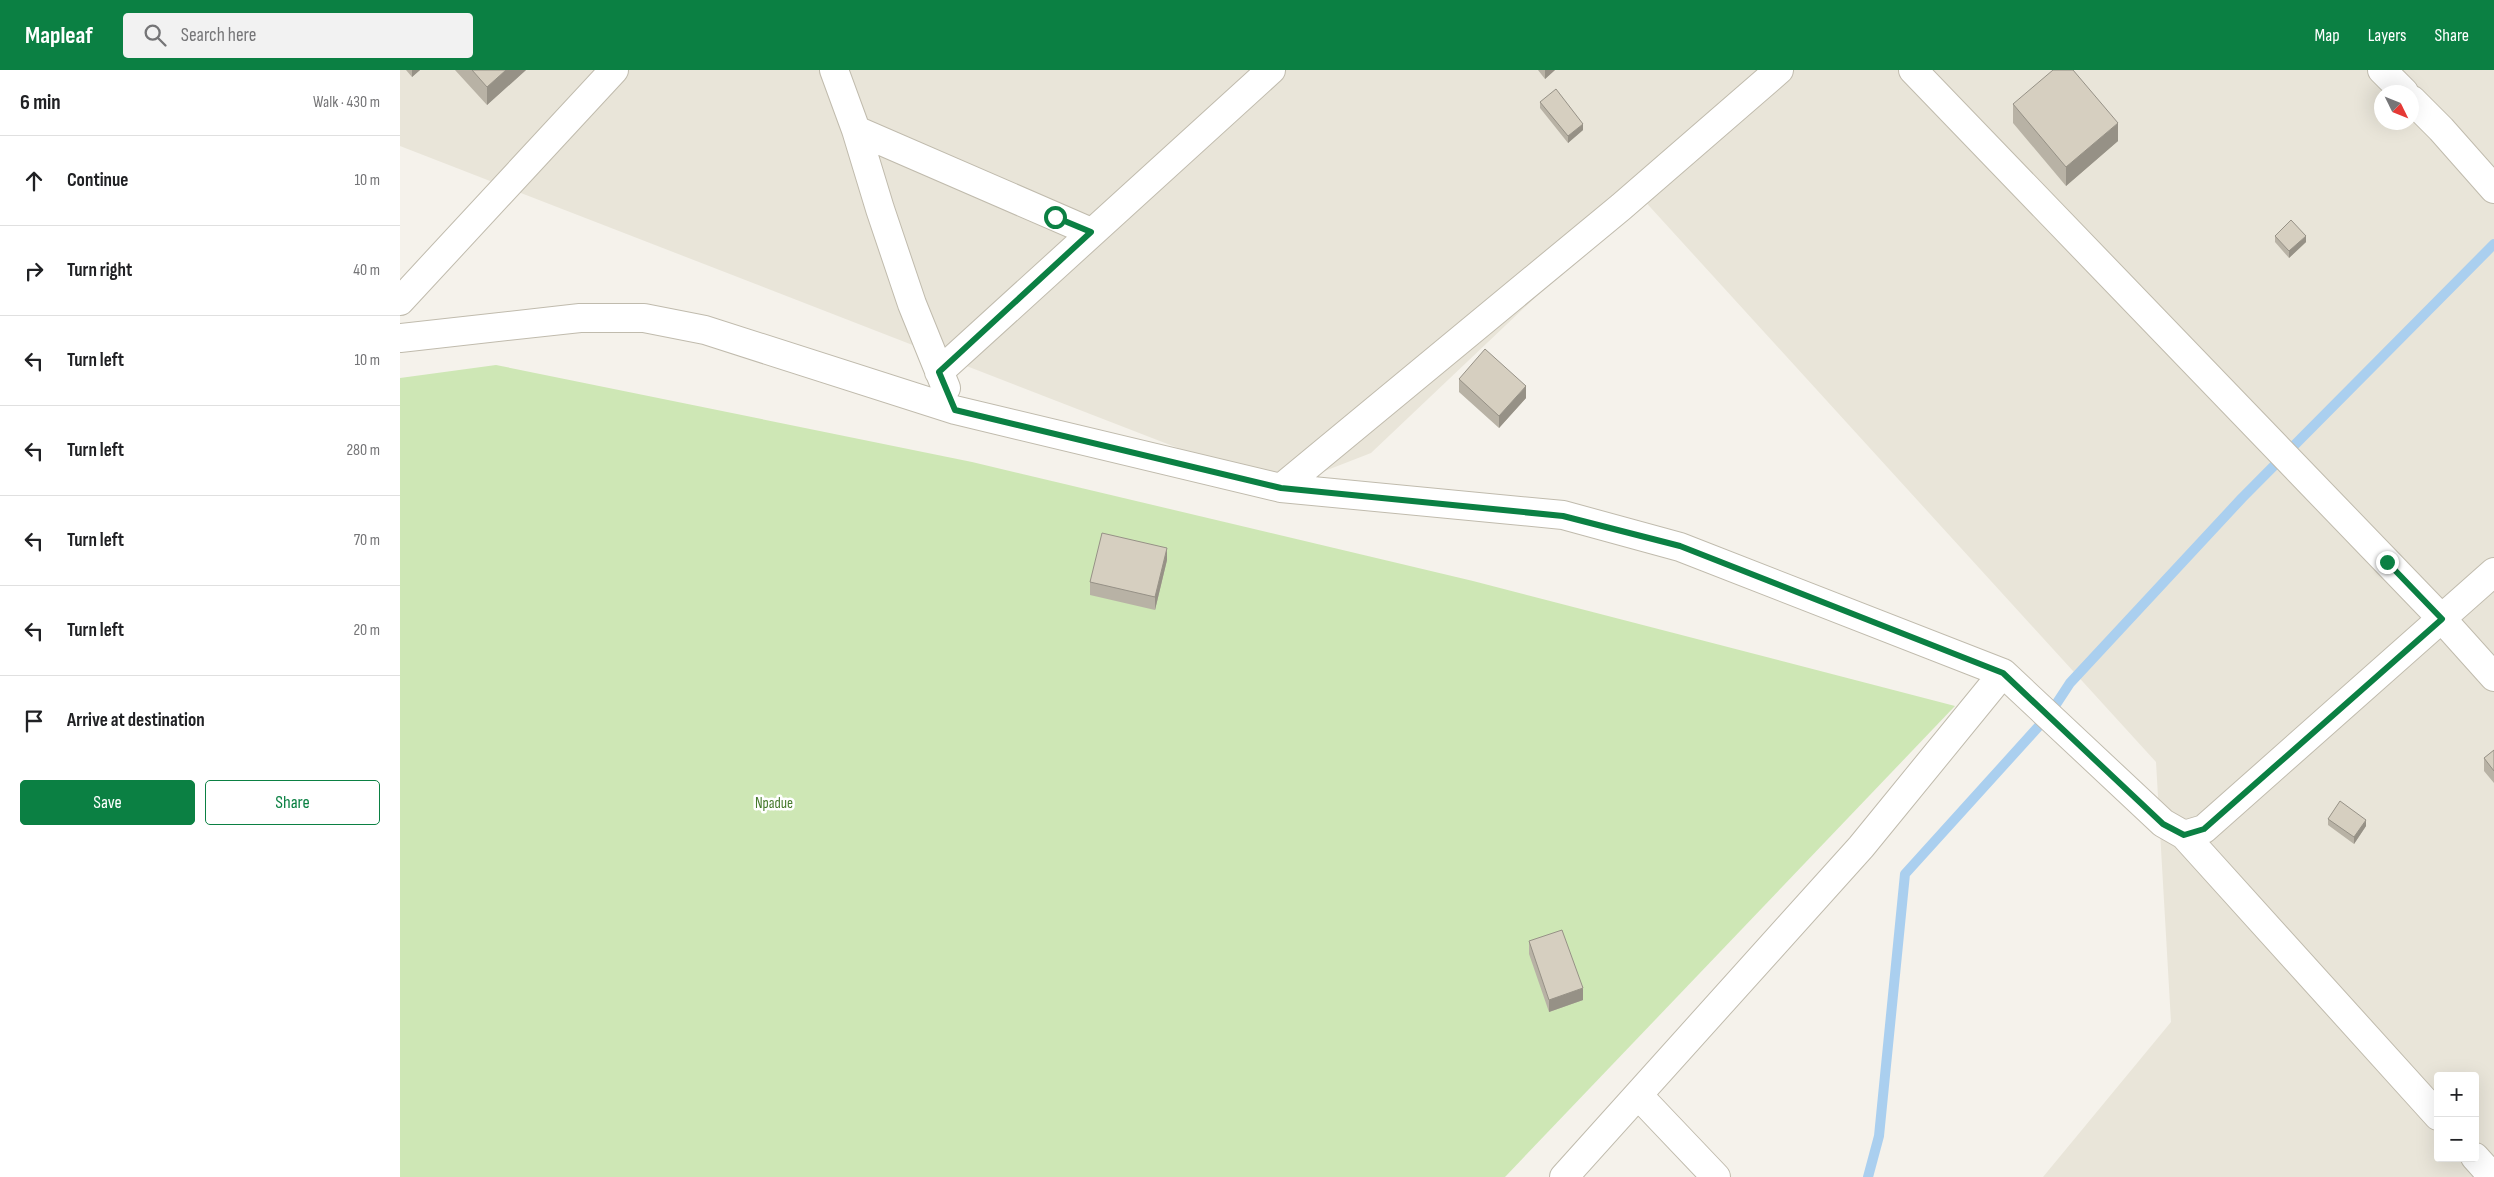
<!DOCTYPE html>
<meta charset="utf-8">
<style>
:root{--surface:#fff;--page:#f2f2f2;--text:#202124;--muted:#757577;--line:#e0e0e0;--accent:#0b8043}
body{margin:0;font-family:"Sofia Sans Condensed",sans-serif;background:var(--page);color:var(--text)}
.controls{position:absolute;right:15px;bottom:15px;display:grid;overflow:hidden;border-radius:5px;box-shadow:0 5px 20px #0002}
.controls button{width:45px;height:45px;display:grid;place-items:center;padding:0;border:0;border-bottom:1px solid var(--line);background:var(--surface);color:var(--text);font:25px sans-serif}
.compass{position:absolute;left:1974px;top:15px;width:45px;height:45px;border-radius:50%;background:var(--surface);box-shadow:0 5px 20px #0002;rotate:133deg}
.stop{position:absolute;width:15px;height:15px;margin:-11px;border:4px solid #0b8043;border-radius:50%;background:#fff}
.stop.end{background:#0b8043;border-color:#fff;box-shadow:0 1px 5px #0008}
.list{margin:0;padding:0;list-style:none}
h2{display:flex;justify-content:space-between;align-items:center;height:65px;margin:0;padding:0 20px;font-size:21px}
h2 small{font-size:16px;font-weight:400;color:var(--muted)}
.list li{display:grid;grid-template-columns:32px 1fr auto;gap:15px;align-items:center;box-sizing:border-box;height:90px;padding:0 20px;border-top:1px solid var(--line)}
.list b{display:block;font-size:19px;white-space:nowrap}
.list em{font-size:16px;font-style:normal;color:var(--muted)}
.actions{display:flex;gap:10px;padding:15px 20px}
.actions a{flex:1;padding:11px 0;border:1px solid var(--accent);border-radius:5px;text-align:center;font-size:18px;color:var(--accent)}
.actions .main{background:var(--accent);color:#fff}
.icon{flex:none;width:28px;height:28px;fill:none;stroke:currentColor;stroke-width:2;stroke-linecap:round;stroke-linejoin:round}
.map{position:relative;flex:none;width:2094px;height:1107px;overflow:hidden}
header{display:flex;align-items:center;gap:30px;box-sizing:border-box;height:70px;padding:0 25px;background:var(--accent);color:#fff}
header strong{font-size:24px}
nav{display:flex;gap:28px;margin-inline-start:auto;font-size:18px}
.search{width:350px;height:45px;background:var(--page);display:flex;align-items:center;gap:12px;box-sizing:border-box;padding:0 18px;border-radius:5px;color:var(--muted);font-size:19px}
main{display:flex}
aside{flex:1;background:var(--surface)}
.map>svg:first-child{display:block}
</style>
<header>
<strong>Mapleaf</strong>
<div class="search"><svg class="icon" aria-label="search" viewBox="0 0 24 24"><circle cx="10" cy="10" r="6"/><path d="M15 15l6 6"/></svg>Search here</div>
<nav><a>Map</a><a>Layers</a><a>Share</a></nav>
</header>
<main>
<aside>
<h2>6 min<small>Walk · 430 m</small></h2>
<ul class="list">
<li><svg class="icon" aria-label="ahead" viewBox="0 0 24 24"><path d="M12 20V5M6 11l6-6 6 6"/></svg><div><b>Continue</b></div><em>10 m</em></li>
<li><svg class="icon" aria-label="right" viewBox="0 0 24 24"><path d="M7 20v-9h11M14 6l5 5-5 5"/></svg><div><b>Turn right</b></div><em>40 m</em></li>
<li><svg class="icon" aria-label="left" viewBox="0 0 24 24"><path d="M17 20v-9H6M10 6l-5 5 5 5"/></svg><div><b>Turn left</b></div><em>10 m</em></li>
<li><svg class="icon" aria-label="left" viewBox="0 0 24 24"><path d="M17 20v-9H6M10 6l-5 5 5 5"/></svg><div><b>Turn left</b></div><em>280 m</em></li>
<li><svg class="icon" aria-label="left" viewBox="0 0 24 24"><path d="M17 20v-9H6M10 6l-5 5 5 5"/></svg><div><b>Turn left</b></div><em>70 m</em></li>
<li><svg class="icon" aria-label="left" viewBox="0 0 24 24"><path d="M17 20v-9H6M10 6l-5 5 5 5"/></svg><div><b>Turn left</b></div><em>20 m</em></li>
<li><svg class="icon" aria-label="arrive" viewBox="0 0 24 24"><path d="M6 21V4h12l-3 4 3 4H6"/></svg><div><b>Arrive at destination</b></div></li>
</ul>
<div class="actions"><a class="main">Save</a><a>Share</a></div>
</aside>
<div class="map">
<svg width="2094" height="1107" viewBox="0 0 2094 1107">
<rect width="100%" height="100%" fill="#f5f2eb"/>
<!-- residential -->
<path fill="#e9e5d9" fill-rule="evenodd" d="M0,0H2094V1107H1643L1771,952L1756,692L1241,127L971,383L881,418L0,76ZM1982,22H2012V52H1982ZM2038,1006H2075V1088H2038Z"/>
<!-- green -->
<path fill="#cee7b5" d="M96,295L572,392L1073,511L1555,636L1105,1107H0V308Z"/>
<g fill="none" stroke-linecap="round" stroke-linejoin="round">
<!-- stream -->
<path stroke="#aacfef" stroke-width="10" d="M1468,1107L1479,1066L1505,804L1649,645L1670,613L1842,428L2094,174"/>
<defs>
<path id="minor" d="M434,0L456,60L480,139L512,234L546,318
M1513,0L2042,549L2094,607
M1982,0L2004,22
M2012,30L2041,59L2094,119
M456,60L691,162
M0,231L214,0
M0,268L180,248H244L305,260L555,340L881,418L1163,445L1280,477L1603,603L1763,753L1784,765L2038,1046
M539,302L871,0
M881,418L1221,137L1379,0
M1784,765L1804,759L2094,502
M1238,1025L1316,1107
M2075,1087L2093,1107
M1164,1107L1461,777L1603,603"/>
</defs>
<!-- minor casing -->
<use href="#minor" stroke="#c0bbad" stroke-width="30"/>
<!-- minor -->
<use href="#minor" stroke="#fff" stroke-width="28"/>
</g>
<!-- wall -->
<path fill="#b8b2a5" d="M6,0H20L12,7Z
M55,0H126L87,35Z
M1138,0H1155L1145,9Z
M1140,32L1183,60L1168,73L1140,38Z
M1613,34L1718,71L1666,116L1613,53Z
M1875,166L1906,172L1889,188L1875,172Z
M1059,309L1126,328L1099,358L1059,322Z
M767,490L755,540L690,525V512Z
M2094,680V713L2084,701V688Z
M1928,749L1966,756L1954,774L1928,755Z
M1129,871L1183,930L1149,942L1129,884Z"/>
<!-- shaded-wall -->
<path fill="#969186" d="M12,0H20L12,7Z
M106,0H126L87,35V17Z
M1145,0H1155L1145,9Z
M1718,53V71L1666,116V97Z
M1183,54V60L1168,73V66Z
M1906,166V172L1889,188V181Z
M1126,316V328L1099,358V346Z
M767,478V490L755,540V527Z
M1966,750V756L1954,774V767Z
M1183,918V930L1149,942V930Z"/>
<!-- building -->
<path fill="#d6cfc0" stroke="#969186" d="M72,0H106L87,17Z
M1653,0H1673L1718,53L1666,97L1613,34Z
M1156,19L1183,54L1168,66L1140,32Z
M1891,150L1906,166L1889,181L1875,166Z
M1085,279L1126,316L1099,346L1059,309Z
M702,463L767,478L755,527L690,512Z
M2094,680V701L2084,688Z
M1940,731L1966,750L1954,767L1928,749Z
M1162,860L1183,918L1149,930L1129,871Z"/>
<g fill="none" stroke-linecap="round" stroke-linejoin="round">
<!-- route -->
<path stroke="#0b8043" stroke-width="6" d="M655,147L691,162L539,302L555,340L881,418L1163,446L1280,476L1603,603L1763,754L1784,765L1804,759L2042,549L1987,492"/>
</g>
<g text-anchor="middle" stroke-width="5" stroke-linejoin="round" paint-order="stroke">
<!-- park labels -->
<g font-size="15" fill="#467a2d" stroke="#fff">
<text x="374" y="738">Npadue</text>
</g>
</g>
</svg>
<div class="controls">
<button>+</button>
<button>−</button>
</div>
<svg class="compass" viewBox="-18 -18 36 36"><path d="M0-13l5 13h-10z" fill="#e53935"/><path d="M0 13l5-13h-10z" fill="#757577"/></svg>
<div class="stop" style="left:655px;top:147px"></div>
<div class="stop end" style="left:1987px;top:492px"></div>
</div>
</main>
